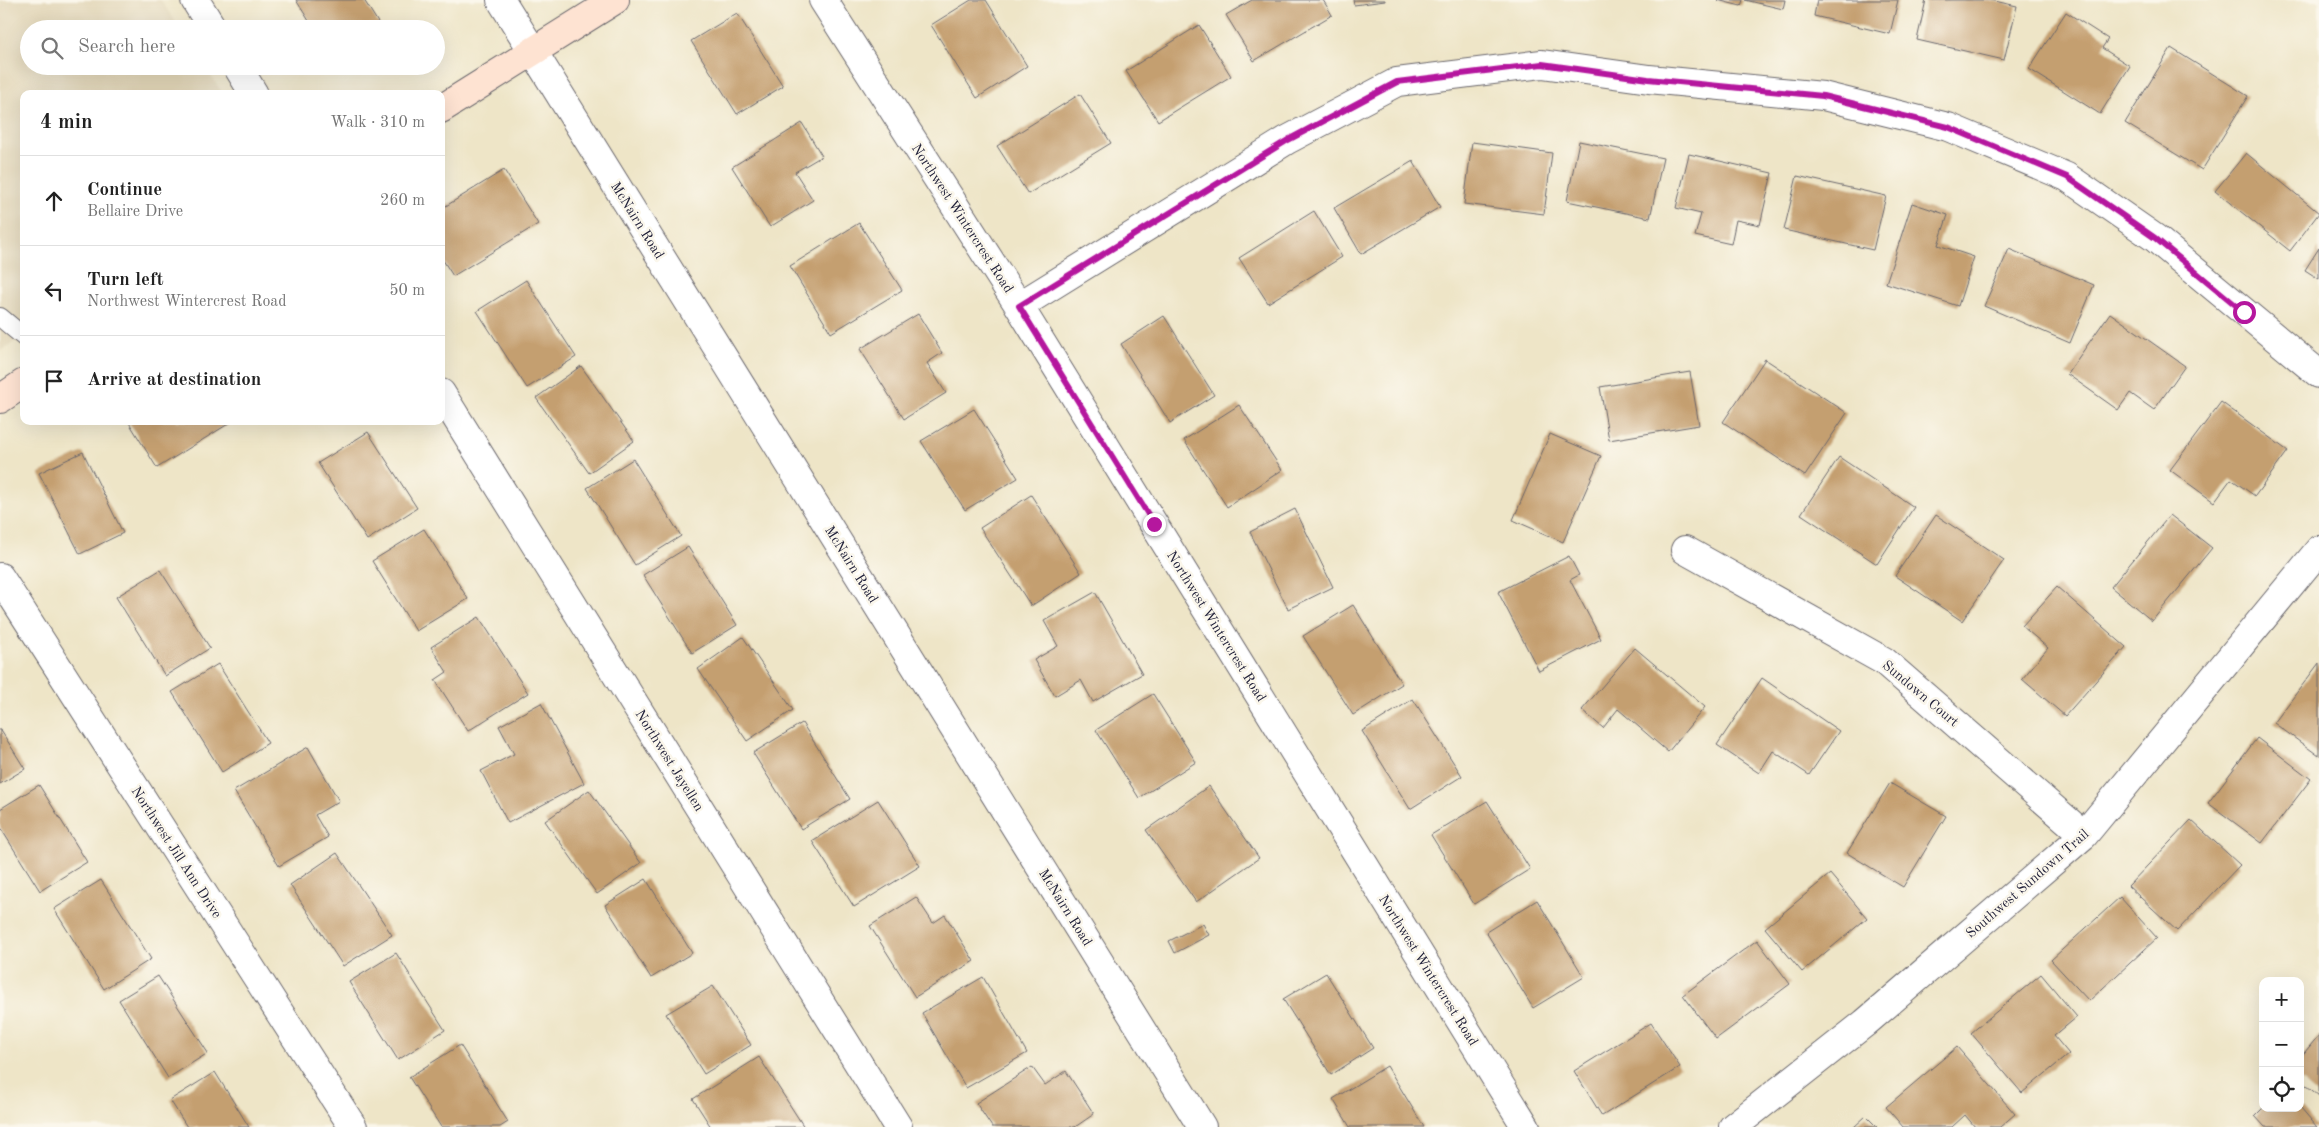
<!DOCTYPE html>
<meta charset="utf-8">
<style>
:root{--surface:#fff;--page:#f2f2f2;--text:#222;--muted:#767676;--line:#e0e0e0}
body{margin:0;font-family:"Old Standard TT",serif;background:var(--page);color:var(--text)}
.controls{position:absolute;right:15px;bottom:15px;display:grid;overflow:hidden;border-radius:10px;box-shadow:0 5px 20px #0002}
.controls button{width:45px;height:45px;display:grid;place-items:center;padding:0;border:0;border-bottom:1px solid var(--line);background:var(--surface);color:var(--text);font:25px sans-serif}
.stop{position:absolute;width:15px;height:15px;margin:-11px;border:4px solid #b5179e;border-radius:50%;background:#fff}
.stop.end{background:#b5179e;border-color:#fff;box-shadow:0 1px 5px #0008}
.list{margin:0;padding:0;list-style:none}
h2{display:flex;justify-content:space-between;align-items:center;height:65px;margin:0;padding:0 20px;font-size:21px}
h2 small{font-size:16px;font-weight:400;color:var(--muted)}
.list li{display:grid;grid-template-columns:32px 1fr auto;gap:15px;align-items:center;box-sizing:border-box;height:90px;padding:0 20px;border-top:1px solid var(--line)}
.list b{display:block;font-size:19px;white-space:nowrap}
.list p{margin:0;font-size:16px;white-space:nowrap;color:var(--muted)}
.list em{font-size:16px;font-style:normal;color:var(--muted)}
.icon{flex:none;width:28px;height:28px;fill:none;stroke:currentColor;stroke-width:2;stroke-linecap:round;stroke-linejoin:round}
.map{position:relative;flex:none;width:2319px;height:1127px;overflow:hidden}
.search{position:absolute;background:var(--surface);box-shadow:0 5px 20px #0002;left:20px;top:20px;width:425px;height:55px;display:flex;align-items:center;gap:12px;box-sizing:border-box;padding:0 18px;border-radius:28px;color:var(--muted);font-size:19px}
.panel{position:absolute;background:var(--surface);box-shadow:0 5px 20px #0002;left:20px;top:90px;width:425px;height:335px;border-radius:10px}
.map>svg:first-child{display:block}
</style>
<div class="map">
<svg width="2319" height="1127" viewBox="0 0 2319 1127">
<rect width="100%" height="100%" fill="#fbf7ec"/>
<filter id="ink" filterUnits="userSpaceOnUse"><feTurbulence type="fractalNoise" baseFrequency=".02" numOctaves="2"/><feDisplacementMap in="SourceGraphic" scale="10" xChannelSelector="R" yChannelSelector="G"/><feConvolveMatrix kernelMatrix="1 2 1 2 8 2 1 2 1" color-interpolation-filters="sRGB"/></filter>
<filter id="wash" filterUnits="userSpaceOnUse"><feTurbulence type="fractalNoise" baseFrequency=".0096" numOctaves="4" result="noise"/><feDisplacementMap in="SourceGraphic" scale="20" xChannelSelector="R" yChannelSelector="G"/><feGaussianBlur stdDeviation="1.12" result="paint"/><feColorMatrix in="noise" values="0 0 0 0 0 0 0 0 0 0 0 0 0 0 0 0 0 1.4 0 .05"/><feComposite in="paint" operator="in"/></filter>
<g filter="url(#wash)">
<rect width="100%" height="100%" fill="#eee5c7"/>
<!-- built -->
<path fill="#e2d6b7" d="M0,0H161L180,29H29V66H205L223,94H24V336L0,351Z"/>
<g id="blocks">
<!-- building -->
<path fill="#c49f70" d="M296,0H364L382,29H314Z
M971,0H986L1027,66L977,98L931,25Z
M1252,0H1323L1332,15L1254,61L1226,15Z
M1353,0H1385V1L1354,5Z
M1717,0H1743L1741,6Z
M1745,0H1785L1783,9Z
M1817,0H1898L1890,34L1814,16Z
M1926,0H1990L2017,6L2004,60L1917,40Z
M2066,12L2108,39L2102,48L2130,66L2100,114L2029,69Z
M737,13L783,86L737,114L691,41Z
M1199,25L1231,76L1158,121L1126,71Z
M2171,48L2248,96L2202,170L2125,123Z
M1080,94L1111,143L1028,194L997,146Z
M802,123L822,156L795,172L813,200L770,227L732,167Z
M1579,141L1663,158L1650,218L1567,201Z
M1472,142L1552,153L1544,214L1464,204Z
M2246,153L2319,213L2290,251L2215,191Z
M1689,154L1772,173L1760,225L1736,220L1731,244L1695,236L1701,214L1676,208Z
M1413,161L1440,207L1361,254L1334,208Z
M504,170L538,224L453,276L441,257V209Z
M1797,176L1886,196L1873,250L1784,230Z
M1912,203L1948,215L1938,245L1974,257L1958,306L1886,283Z
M1314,211L1342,257L1268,303L1239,258Z
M859,223L902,290L831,333L790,266Z
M2319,248V279L2305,270Z
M2009,249L2094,285L2070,343L1984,306Z
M526,280L576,357L527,388L477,311Z
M2110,313L2185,366L2154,410L2130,393L2118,410L2067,374Z
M918,314L942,353L927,363L946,393L904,419L860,349Z
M1164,316L1214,395L1170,423L1121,344Z
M1765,359L1847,413L1805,476L1723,422Z
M581,366L634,441L589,473L536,398Z
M1690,372L1699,425L1609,440L1600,387Z
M2221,402L2288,451L2255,496L2231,479L2214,502L2170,470Z
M1239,405L1282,470L1227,507L1184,440Z
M974,409L1018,478L965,510L921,441Z
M128,421H233L157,468Z
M368,432L417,508L367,540L318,463Z
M1550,434L1601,456L1563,542L1513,520Z
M83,452L123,533L80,554L39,473Z
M1839,457L1914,507L1877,564L1801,514Z
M633,459L681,536L635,565L587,488Z
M1031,495L1081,573L1031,606L980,528Z
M1295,509L1333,587L1288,609L1250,532Z
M1936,515L2004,560L1962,621L1895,576Z
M2170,515L2212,548L2152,621L2111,587Z
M424,529L468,599L416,631L372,561Z
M688,547L737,625L692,653L643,575Z
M1569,556L1579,575L1570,580L1601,639L1539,671L1498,592Z
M160,570L210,648L165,676L116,597Z
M2057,587L2126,647L2065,716L2022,679L2048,648L2022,626Z
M1095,592L1142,674L1093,702L1081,680L1055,696L1034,660L1058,646L1044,621Z
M1353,605L1402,684L1353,715L1303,636Z
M479,617L528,693L468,731L435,680L447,672L431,647Z
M743,637L793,710L747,741L698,669Z
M1635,648L1705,707L1668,752L1618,709L1603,728L1582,710Z
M2319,663V756L2274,723Z
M218,664L268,743L222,772L172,692Z
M1762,678L1839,731L1809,775L1773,751L1759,773L1717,745Z
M1153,694L1196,762L1139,798L1096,730Z
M1413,699L1462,776L1410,809L1362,731Z
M541,703L584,783L508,823L481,771L514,754L499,726Z
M802,723L850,799L801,829L753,753Z
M0,729L25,769L0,784Z
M2257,738L2311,779L2262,843L2208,803Z
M308,747L339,801L315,815L328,837L279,866L234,791Z
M1890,783L1946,816L1903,887L1847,853Z
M39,785L87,862L40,891L0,827V809Z
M1209,786L1259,858L1196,902L1146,830Z
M589,790L641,863L597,894L545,821Z
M878,800L920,866L854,907L812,841Z
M1487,801L1530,869L1474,904L1431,835Z
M2191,820L2240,865L2177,931L2128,886Z
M337,853L392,935L343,966L290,885Z
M1830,874L1867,918L1802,972L1765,928Z
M646,879L692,953L651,978L605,905Z
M101,880L151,959L104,989L54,909Z
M916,897L933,923L945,915L974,961L915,997L870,926Z
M2120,897L2157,938L2089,1001L2051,960Z
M1537,900L1584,977L1533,1008L1486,932Z
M1203,924L1209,935L1175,953L1169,941Z
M1757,940L1790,984L1716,1039L1683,995Z
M396,953L445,1030L398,1060L349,982Z
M1326,973L1373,1048L1331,1075L1283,999Z
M2041,974L2077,1017L2054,1036L2069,1054L2022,1093L1971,1033Z
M158,976L208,1053L168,1078L119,1000Z
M983,977L1027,1053L966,1088L922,1013Z
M713,986L751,1045L704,1074L666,1014Z
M1651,1023L1680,1067L1602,1116L1574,1071Z
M2319,1035V1096L2300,1080V1058Z
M460,1045L508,1122L500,1127H441L409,1077Z
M1957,1047L2015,1114L2000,1127H1975L1965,1115L1952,1127H1903L1886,1107Z
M759,1057L804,1127H711L693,1099Z
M1387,1066L1424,1127H1350L1333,1099Z
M1032,1067L1045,1085L1066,1071L1094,1114L1075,1127H992L976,1103Z
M215,1072L249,1127H187L170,1100Z
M2263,1108H2301L2317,1127H2265L2255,1116Z
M1866,1116L1877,1127H1854Z"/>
</g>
</g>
<g filter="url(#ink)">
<use href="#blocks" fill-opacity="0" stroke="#69666c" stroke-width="1"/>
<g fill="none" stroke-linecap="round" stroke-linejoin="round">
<defs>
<path id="lane" d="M0,317L24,337"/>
<path id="street" d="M195,0L213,29
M501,0L1202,1127
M823,0L1019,306L1526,1127
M237,66L254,94
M1019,306L1287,140L1397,82L1542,64L1649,79L1823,96L1948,127L2067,177L2155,238L2319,374
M441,393L898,1127
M1685,550L1884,661L2084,835
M0,577L353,1127
M1733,1127L1865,1023L2084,835L2319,550"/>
<path id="secondary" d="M441,109L615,0
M0,399L24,383"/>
</defs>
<!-- lane casing -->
<use href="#lane" stroke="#69666c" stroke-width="20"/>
<!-- street casing -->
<use href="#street" stroke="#69666c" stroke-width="30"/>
<!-- secondary casing -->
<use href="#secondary" stroke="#69666c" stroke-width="30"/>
<!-- lane -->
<use href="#lane" stroke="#fff" stroke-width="18"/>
<!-- street -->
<use href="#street" stroke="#fff" stroke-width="28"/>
<!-- secondary -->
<use href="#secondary" stroke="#fee3d2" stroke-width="28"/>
</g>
</g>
<g fill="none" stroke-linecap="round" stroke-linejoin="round" filter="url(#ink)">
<!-- route -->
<path stroke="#b5179e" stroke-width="6" d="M1154,524L1019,306L1288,140L1397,82L1542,64L1648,79L1823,96L1948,127L2067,177L2155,238L2244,312"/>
</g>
<g text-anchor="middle" stroke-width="5" stroke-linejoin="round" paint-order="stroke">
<!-- street labels -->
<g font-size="14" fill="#22223b" stroke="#fbf7ec">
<text transform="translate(963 218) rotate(57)" y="5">Northwest Wintercrest Road</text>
<text transform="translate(638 220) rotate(58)" y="5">McNairn Road</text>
<text transform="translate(852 564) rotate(58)" y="5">McNairn Road</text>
<text transform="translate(1217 626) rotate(58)" y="5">Northwest Wintercrest Road</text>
<text transform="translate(1921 693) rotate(40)" y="5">Sundown Court</text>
<text transform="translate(670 760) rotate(58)" y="5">Northwest Jayellen</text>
<text transform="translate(177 852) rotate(57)" y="5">Northwest Jill Ann Drive</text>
<text transform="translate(2027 883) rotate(-41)" y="5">Southwest Sundown Trail</text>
<text transform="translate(1066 907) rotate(58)" y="5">McNairn Road</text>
<text transform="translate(1429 970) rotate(58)" y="5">Northwest Wintercrest Road</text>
</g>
</g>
</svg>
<div class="controls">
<button>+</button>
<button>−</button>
<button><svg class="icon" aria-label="locate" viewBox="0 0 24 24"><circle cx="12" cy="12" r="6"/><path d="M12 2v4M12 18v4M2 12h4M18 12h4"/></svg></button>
</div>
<div class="stop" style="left:2244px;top:312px"></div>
<div class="stop end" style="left:1154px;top:524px"></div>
<div class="search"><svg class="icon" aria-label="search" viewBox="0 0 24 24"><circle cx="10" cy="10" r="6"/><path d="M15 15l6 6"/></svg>Search here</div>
<section class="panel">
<h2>4 min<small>Walk · 310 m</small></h2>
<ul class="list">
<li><svg class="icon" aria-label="ahead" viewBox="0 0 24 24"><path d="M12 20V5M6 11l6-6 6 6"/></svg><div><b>Continue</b><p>Bellaire Drive</p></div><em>260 m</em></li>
<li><svg class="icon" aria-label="left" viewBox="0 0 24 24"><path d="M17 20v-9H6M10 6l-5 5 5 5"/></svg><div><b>Turn left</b><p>Northwest Wintercrest Road</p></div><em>50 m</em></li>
<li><svg class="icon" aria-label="arrive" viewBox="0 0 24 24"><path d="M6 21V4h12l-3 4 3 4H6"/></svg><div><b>Arrive at destination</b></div></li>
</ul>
</section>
</div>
